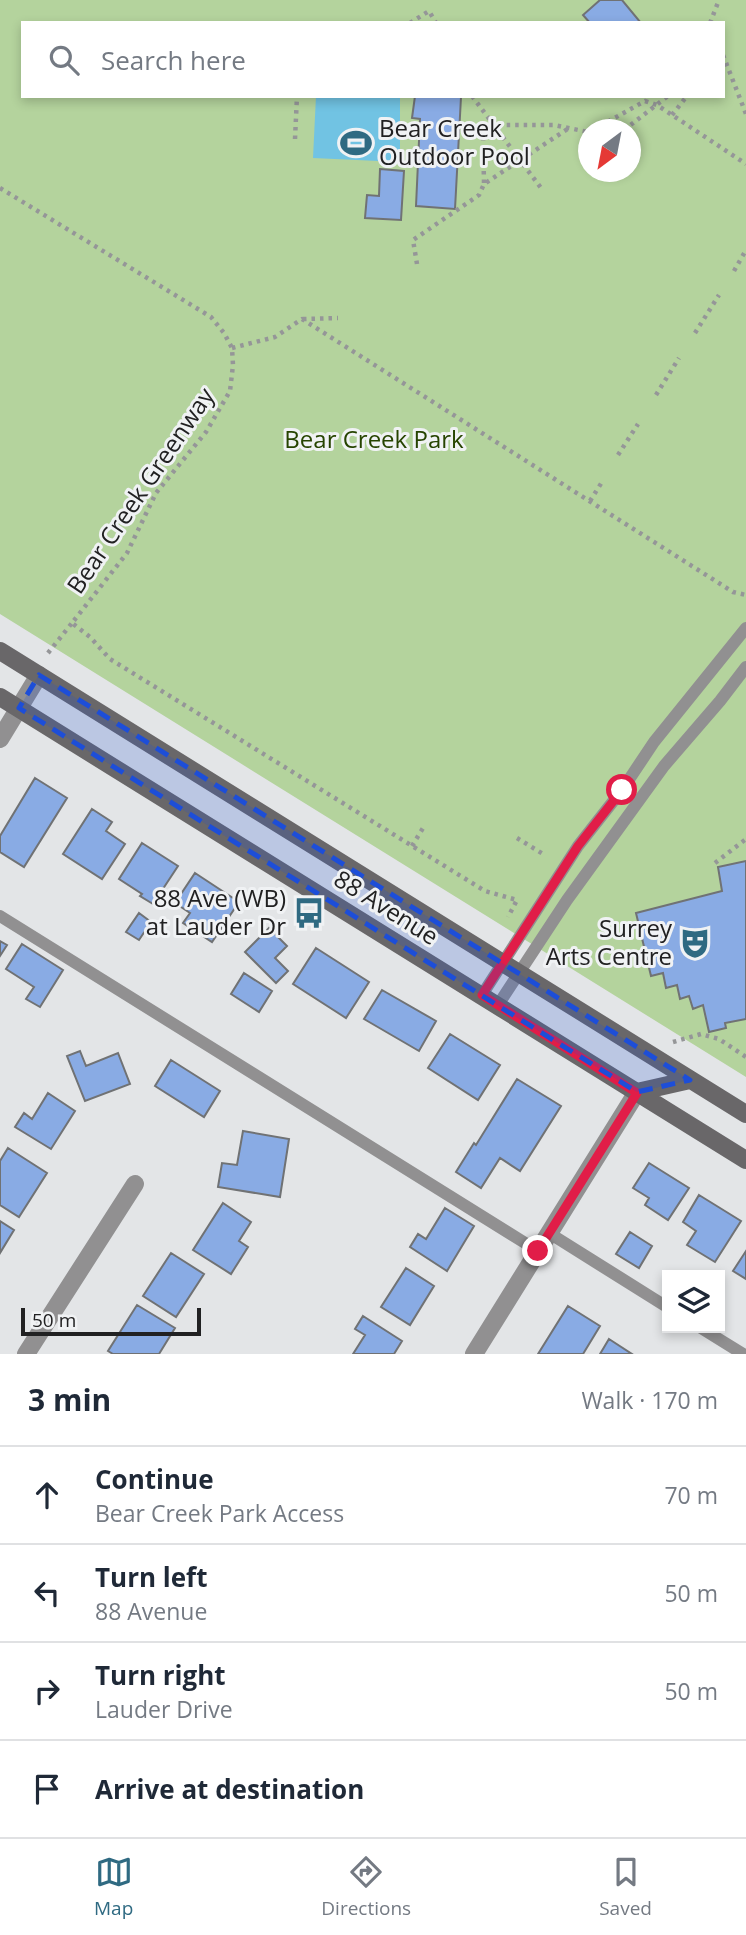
<!DOCTYPE html>
<meta charset="utf-8">
<style>
:root{--surface:#fff;--page:#f2f2f3;--text:#1f2937;--muted:#747a83;--line:#e0e1e3;--accent:#2f6a82}
body{margin:0;font-family:"Open Sans",sans-serif;background:var(--page);color:var(--text)}
.controls{position:absolute;right:21px;bottom:21px;display:grid;overflow:hidden;border-radius:0px;box-shadow:0 4px 10px #0003}
.controls button{width:63px;height:63px;display:grid;place-items:center;padding:0;border:0;border-bottom:2px solid var(--line);background:var(--surface);color:var(--text);font:35px sans-serif}
.compass{position:absolute;left:578px;top:119px;width:63px;height:63px;border-radius:50%;background:var(--surface);box-shadow:0 4px 10px #0003;rotate:212deg}
.scale{position:absolute;left:21px;bottom:18px;width:180px;box-sizing:border-box;padding-left:7px;border:4px solid #212122;border-top:0;font-size:19px;line-height:24px;white-space:nowrap;color:#212122;-webkit-text-stroke:5px #f0f2f4;paint-order:stroke}
.stop{position:absolute;width:21px;height:21px;margin:-16px;border:5px solid #e11d48;border-radius:50%;background:#fff}
.stop.end{background:#e11d48;border-color:#fff;box-shadow:0 2px 7px #0008}
.list{margin:0;padding:0;list-style:none}
h2{display:flex;justify-content:space-between;align-items:center;height:91px;margin:0;padding:0 28px;font-size:30px}
h2 small{font-size:23px;font-weight:400;color:var(--muted)}
.list li{display:grid;grid-template-columns:46px 1fr auto;gap:21px;align-items:center;box-sizing:border-box;height:98px;padding:0 28px;border-top:2px solid var(--line)}
.list b{display:block;font-size:26px;white-space:nowrap}
.list p{margin:0;font-size:23px;white-space:nowrap;color:var(--muted)}
.list em{font-size:23px;font-style:normal;color:var(--muted)}
.icon{flex:none;width:38px;height:38px;fill:none;stroke:currentColor;stroke-width:2;stroke-linecap:round;stroke-linejoin:round}
.map{position:relative;flex:none;width:746px;height:1354px;overflow:hidden}
.search{position:absolute;background:var(--surface);box-shadow:0 4px 10px #0003;left:21px;right:21px;top:21px;height:77px;display:flex;align-items:center;gap:18px;box-sizing:border-box;padding:0 24px;border-radius:0px;color:var(--muted);font-size:26px}
.sheet{height:483px;background:var(--surface)}
nav{display:flex;justify-content:space-around;align-items:center;box-sizing:border-box;height:98px;border-top:2px solid var(--line);background:var(--surface);font-size:19px;color:var(--muted)}
nav a{display:grid;justify-items:center;gap:4px}
nav .on{color:var(--accent)}
.map>svg:first-child{display:block}
</style>
<div class="map">
<svg width="746" height="1354" viewBox="0 0 746 1354">
<rect width="100%" height="100%" fill="#e3e5e7"/>
<!-- green -->
<path fill="#b4d39d" fill-rule="evenodd" d="M0,0H746V1077L0,614ZM23,23H723V96H23ZM588,130H630V172H588Z"/>
<!-- water -->
<path fill="#71c3e3" d="M316,96H403L400,98V162L313,158Z"/>
<!-- building -->
<path fill="#89abe4" stroke="#707274" stroke-width="2" d="M600,0H622L641,23H590L583,15Z
M415,96L461,97L455,209L416,206L420,119L412,118Z
M380,169L404,171L401,220L365,218L367,195L379,196Z
M35,778L67,798L24,867L0,852V836Z
M92,809L112,822L106,831L125,844L102,879L63,854Z
M142,843L178,866L153,904L140,896L142,894L119,879Z
M746,861V1019L725,1023L726,1028L709,1032L703,1005L693,1009L689,996L680,999L677,985L666,988L663,973L651,976L636,913L722,891L718,867Z
M195,873L239,902L212,942L183,923L190,913L175,903Z
M139,913L151,922L139,940L126,932Z
M269,928L287,946L275,958L288,971L276,983L245,952Z
M0,941L7,945L0,956Z
M22,944L63,970L40,1007L26,999L34,987L6,969Z
M316,948L369,982L346,1018L293,984Z
M244,973L272,991L259,1012L231,994Z
M382,990L436,1021L419,1051L364,1019Z
M450,1034L500,1065L478,1100L428,1068Z
M80,1051L86,1066L118,1053L130,1084L85,1101L67,1056Z
M171,1060L220,1091L204,1117L155,1086Z
M517,1079L561,1106L520,1171L500,1158L481,1188L456,1172L474,1143L476,1145Z
M48,1093L75,1111L51,1149L15,1127L24,1113L32,1119Z
M243,1131L289,1139L280,1197L218,1187L222,1163L237,1165Z
M8,1148L47,1173L19,1217L0,1205V1161Z
M649,1163L689,1188L668,1220L645,1205L649,1198L633,1188Z
M699,1195L741,1221L715,1262L687,1245L696,1231L683,1222Z
M223,1203L251,1222L239,1241L248,1247L231,1274L193,1250Z
M445,1208L474,1226L447,1271L410,1247L418,1234L426,1239Z
M0,1221L14,1230L0,1253Z
M630,1232L652,1246L639,1268L616,1254Z
M746,1251V1279L733,1271Z
M171,1253L204,1274L176,1317L143,1296Z
M406,1268L434,1286L410,1325L381,1307Z
M137,1305L175,1328L159,1354H113L108,1351Z
M568,1306L600,1326L583,1354H538Z
M363,1316L402,1341L394,1354H353L365,1335L355,1329Z
M609,1339L632,1354H600Z"/>
<g fill="none" stroke-linecap="round" stroke-linejoin="round">
<!-- path -->
<path stroke="#959698" stroke-width="4.5" stroke-dasharray="3.5 5" stroke-linecap="butt" d="M410,23L429,11L436,23
M710,23L719,0
M723,55L746,114
M472,96L541,188
M672,115L687,96
M593,130L645,101L657,105L746,164
M624,130L668,96
M295,139L297,96
M484,183L483,133L493,125H554L588,132
M0,188L211,317L224,333L232,348L233,365L230,391L206,432L156,493L127,553L72,623L90,637L110,659L485,891L517,900L508,917
M417,264L413,240L479,195L484,184L569,128
M734,271L746,250
M303,319L338,318
M695,333L719,295
M232,348L275,337L302,319L733,592L746,595
M656,395L679,358
M618,455L638,424
M590,501L602,482
M48,653L72,623
M517,838L543,854
M412,846L423,828
M715,863L746,839
M673,1042L701,1034L719,1039L746,1057"/>
<!-- service -->
<path stroke="#919091" stroke-width="12" d="M0,916L538,1251
M482,995L578,846L622,790L654,742L746,628
M498,1005L567,900L664,766L720,701L746,667
M549,1233L667,1307
M701,1328L743,1354"/>
<!-- minor -->
<path stroke="#919091" stroke-width="18" d="M0,739L39,675
M26,1354L135,1184
M474,1354L637,1092"/>
<!-- secondary -->
<path stroke="#696769" stroke-width="18" d="M0,651L746,1114
M0,697L746,1160
M637,1092L690,1080"/>
</g>
<g fill="none" stroke-linecap="round" stroke-linejoin="round">
<!-- route -->
<path stroke="#e11d48" stroke-width="9" d="M538,1251L637,1093L482,995L578,846L622,790"/>
</g>
<!-- marked area -->
<path fill="#1d4ed8" fill-opacity="0.2" stroke="#1d4ed8" stroke-width="5" stroke-dasharray="14 9" stroke-linejoin="round" d="M39,675L690,1080L637,1092L19,708Z"/>
<!-- icons -->
<defs>
<symbol id="stadium-bare" viewBox="-9 -9 18 18"><path d="M0-5a6.5 5 0 1 0 0 10a6.5 5 0 1 0 0-10ZM-3.5-1.8h7v3.6h-7Z" fill="#2f6a82" stroke="#f0f2f4" stroke-width="2.5" paint-order="stroke"/></symbol>
<symbol id="bus-bare" viewBox="-9 -9 18 18"><path d="M-5-6H5V4H4V6H2V4H-2V6H-4V4H-5ZM-3.5-4V0h7V-4ZM-3.5 1.2v1.5H-2V1.2ZM2 1.2v1.5H3.5V1.2Z" fill="#2f6a82" stroke="#f0f2f4" stroke-width="2.5" paint-order="stroke"/></symbol>
<symbol id="theatre-bare" viewBox="-9 -9 18 18"><path d="M-5-5.5Q0-4 5-5.5V0Q5 5 0 6Q-5 5-5 0ZM-3.3-2.5H-1v1.5H-3.3ZM1-2.5H3.3v1.5H1ZM-2.8 1Q0 5.5 2.8 1Z" fill="#2f6a82" stroke="#f0f2f4" stroke-width="2.5" paint-order="stroke"/></symbol>
</defs>
<g fill-rule="evenodd">
<use href="#stadium-bare" x="334" y="121" width="44" height="44"/>
<use href="#bus-bare" x="287" y="891" width="44" height="44"/>
<use href="#theatre-bare" x="673" y="921" width="44" height="44"/>
</g>
<g text-anchor="middle" stroke-width="6" stroke-linejoin="round" paint-order="stroke">
<!-- poi labels -->
<g font-size="24" fill="#212122" stroke="#f0f2f4" text-anchor="end">
<text x="379" y="137" text-anchor="start">Bear Creek<tspan x="379" dy="28">Outdoor Pool</tspan></text>
<text x="286" y="907">88 Ave (WB)<tspan x="286" dy="28">at Lauder Dr</tspan></text>
<text x="672" y="937">Surrey<tspan x="672" dy="28">Arts Centre</tspan></text>
</g>
<!-- park labels -->
<g font-size="24" fill="#264400" stroke="#f0f2f4">
<text x="374" y="448">Bear Creek Park</text>
</g>
<!-- street labels -->
<g font-size="24" fill="#212122" stroke="#f0f2f4">
<text transform="translate(141 491) rotate(-56)" y="8">Bear Creek Greenway</text>
<text transform="translate(386 908) rotate(32)" y="8">88 Avenue</text>
</g>
</g>
</svg>
<div class="controls">
<button><svg class="icon" aria-label="layers" viewBox="0 0 24 24"><path d="M12 4l9 5-9 5-9-5zM3 14l9 5 9-5"/></svg></button>
</div>
<svg class="compass" viewBox="-18 -18 36 36"><path d="M0-13l5 13h-10z" fill="#e53935"/><path d="M0 13l5-13h-10z" fill="#747a83"/></svg>
<div class="scale">50 m</div>
<div class="stop" style="left:622px;top:790px"></div>
<div class="stop end" style="left:538px;top:1251px"></div>
<div class="search"><svg class="icon" aria-label="search" viewBox="0 0 24 24"><circle cx="10" cy="10" r="6"/><path d="M15 15l6 6"/></svg>Search here</div>
</div>
<section class="sheet">
<h2>3 min<small>Walk · 170 m</small></h2>
<ul class="list">
<li><svg class="icon" aria-label="ahead" viewBox="0 0 24 24"><path d="M12 20V5M6 11l6-6 6 6"/></svg><div><b>Continue</b><p>Bear Creek Park Access</p></div><em>70 m</em></li>
<li><svg class="icon" aria-label="left" viewBox="0 0 24 24"><path d="M17 20v-9H6M10 6l-5 5 5 5"/></svg><div><b>Turn left</b><p>88 Avenue</p></div><em>50 m</em></li>
<li><svg class="icon" aria-label="right" viewBox="0 0 24 24"><path d="M7 20v-9h11M14 6l5 5-5 5"/></svg><div><b>Turn right</b><p>Lauder Drive</p></div><em>50 m</em></li>
<li><svg class="icon" aria-label="arrive" viewBox="0 0 24 24"><path d="M6 21V4h12l-3 4 3 4H6"/></svg><div><b>Arrive at destination</b></div></li>
</ul>
</section>
<nav>
<a class="on"><svg class="icon" aria-label="map" viewBox="0 0 24 24"><path d="M3 6l6-2 6 2 6-2v14l-6 2-6-2-6 2zM9 4v14M15 6v14"/></svg>Map</a>
<a><svg class="icon" aria-label="directions" viewBox="0 0 24 24"><path d="M12 3l9 9-9 9-9-9zM9 14v-3h6M13 9l2 2-2 2"/></svg>Directions</a>
<a><svg class="icon" aria-label="saved" viewBox="0 0 24 24"><path d="M7 4h10v16l-5-4-5 4z"/></svg>Saved</a>
</nav>
